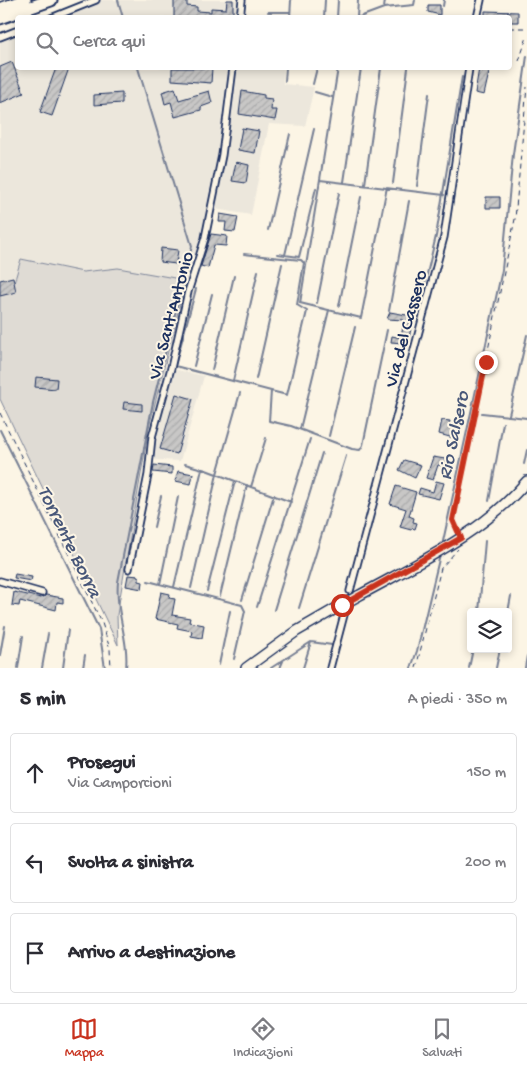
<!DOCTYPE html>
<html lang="it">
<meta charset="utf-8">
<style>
:root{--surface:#fff;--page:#f2f2f3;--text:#2b2b33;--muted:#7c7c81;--line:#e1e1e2;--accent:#c8321e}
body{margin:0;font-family:"Gochi Hand",sans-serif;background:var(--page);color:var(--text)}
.controls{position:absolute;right:15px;bottom:15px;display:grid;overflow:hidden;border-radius:5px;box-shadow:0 2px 8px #0003}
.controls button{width:45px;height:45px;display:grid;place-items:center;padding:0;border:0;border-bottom:1px solid var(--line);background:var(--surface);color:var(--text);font:25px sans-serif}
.stop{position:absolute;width:15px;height:15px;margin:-11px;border:4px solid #c8321e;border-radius:50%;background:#fff}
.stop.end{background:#c8321e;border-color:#fff;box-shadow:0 1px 5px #0008}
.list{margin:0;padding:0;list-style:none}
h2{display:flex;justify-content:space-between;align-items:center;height:65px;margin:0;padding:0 20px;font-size:21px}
h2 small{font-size:16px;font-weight:400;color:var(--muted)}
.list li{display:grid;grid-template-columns:32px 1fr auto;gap:15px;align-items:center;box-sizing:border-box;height:80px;margin:0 10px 10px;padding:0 10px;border:1px solid var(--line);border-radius:5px}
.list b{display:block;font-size:19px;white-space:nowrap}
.list p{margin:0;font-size:16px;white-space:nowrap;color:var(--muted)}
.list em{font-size:16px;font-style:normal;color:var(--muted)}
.icon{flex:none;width:28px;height:28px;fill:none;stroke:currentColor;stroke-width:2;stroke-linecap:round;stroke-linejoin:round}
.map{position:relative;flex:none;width:527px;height:668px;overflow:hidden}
.search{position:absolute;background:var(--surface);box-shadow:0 2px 8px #0003;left:15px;right:15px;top:15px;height:55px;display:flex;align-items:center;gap:12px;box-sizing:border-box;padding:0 18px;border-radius:5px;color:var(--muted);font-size:19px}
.sheet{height:335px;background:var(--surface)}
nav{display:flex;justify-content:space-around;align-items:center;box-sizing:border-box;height:70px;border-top:1px solid var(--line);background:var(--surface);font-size:14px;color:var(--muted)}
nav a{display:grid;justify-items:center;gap:2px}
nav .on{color:var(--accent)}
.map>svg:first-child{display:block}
</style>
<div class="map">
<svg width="527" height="668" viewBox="0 0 527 668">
<defs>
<pattern id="building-hatch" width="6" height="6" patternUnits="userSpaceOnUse" patternTransform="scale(1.25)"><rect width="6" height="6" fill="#c8c7c6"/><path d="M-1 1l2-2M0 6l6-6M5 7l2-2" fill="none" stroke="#ababac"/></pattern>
</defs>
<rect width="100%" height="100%" fill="#fcf5e5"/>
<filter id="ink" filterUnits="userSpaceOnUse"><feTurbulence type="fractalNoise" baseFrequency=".02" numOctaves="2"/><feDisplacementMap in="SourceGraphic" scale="10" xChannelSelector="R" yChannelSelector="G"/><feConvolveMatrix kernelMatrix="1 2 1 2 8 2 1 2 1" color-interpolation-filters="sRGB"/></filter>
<g filter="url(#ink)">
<!-- built -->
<path fill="#ece7dc" d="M99,0H238L237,17L55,18Z
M17,32L18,68H284L283,84L314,87L305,126L269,124L251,215L209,208L202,239L186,280L118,268L83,272L21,259L12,290L0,292V39Z
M164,367L204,376L180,461L144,459Z"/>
<!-- green -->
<path fill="#dfdbd4" stroke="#7d8599" d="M21,259L83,272L118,268L186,280L149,427L117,615L118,645L0,399V292L12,290Z"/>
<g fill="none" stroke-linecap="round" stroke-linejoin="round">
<!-- stream -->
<path stroke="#767f94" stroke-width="2" d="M118,0L123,18
M443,6L444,0
M384,8L385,0
M268,12H290
M290,18L291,0
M324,18L325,0
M337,18L338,0
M357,18L384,8L414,5L415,0
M357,18L358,0
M338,68L300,303L361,318L387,187
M285,81L286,68
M313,84L317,68
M315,92L332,97
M320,180L444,195
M344,182L361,68
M393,183L408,68
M365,184L381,68
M417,186L429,94
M268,230L290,134
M244,254L301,260L304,263L297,305L307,311L287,395L271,391
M278,254L299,257L316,188
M285,255L314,129
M196,289L175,366L271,391L269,421L291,426L352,449L360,450L363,445L387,330
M317,303L339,193
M339,306L361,197
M389,311L409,201
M418,312L436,236L462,77
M194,366L212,294
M212,370L234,276
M256,379L282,264
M233,381L258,271
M482,413L527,418
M509,415L527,335
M391,425L412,346
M300,429L329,310
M0,430L99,629L105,668
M329,436L355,327
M185,464L206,470L291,502
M524,464L527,450
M251,487L266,438
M489,501L503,423
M154,527L161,496
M442,546L502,270L513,154L527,56
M148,581L242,605L245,611L234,659
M160,584L178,497
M174,587L202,469
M191,588L217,474L240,393
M207,591L235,481
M220,596L247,485
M242,600L274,495
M257,607L310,439
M299,608L346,456
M274,610L322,453
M479,612L485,541
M508,612L511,596
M0,655L5,626
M219,665L230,611
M18,668L23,636
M42,668L48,634
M63,668L68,630
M83,668L85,655
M126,668C129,639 115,611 118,582L153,402L192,246L138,68
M271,668L311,642L332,645
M280,668L283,661
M303,668L311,642
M411,668L417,651L440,555
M469,668L473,649
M496,668L500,649
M525,668L527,656"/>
</g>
<!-- building -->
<path fill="url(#building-hatch)" stroke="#1b2f5e" d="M174,0H187V6L197,7V11L211,12V8L226,9L227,0H233V18H174Z
M428,5H440V15L428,12Z
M485,11L518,12V22H510V18H485Z
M12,62L24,93L0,103V67Z
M56,68H69L52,116L40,112Z
M172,68H212L211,83L172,80Z
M479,68H490L484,95L475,93Z
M175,88L179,100L209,91L212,103L201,107V110L175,117L171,102L165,104L162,92Z
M242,91L264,95V98L272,99L271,110H277L275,120L239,114Z
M122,93V103L94,105V95Z
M242,128L259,131L255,153L238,150Z
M236,162L249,165L246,183L232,181Z
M486,197H500V208H486Z
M220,214L238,217L235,232L225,231L226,222H219Z
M211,234L227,236L226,246L214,245L208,268L201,266Z
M161,248L178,250L176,264L160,262Z
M13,277L16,292L0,296V280Z
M390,312L412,316L408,327L411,328L409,339L403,338L402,343L391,342L392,336L401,338L404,320L387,319Z
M36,377L57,379L56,389L35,387Z
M176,394L193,399L177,454L160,449Z
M124,402L142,404V411L123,409Z
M442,420L450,421L449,426L459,428L457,439L439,434Z
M433,457L445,459L444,466L438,465L433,480L426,478Z
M404,460L421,465L415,478L399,470Z
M154,465L172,467V474L153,472Z
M178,471L193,474L191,484L175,481Z
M436,481L444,483L439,499L418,494L420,488L433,492Z
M396,486L416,492L409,516L414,518L413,522L417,523L415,529L412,528L411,530L400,527L406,509L390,504Z
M15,574L32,577L31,581L14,578Z
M128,575L139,576V581L143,582L142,589L126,586Z
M14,592L41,598L46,595L63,598V603L57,602L56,610L20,601L19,606L12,605Z
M161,592L170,594L169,598L175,599L172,615L190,618L189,622L204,625L202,638L191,636L192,631L177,628L178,624L155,619Z"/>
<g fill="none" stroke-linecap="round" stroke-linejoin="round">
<defs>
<path id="street" d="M51,18L96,0
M240,18L242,0
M477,18L481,0
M0,37L18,30
M129,569L148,475L152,437L171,368L188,292L205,238L222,155L233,68
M0,581L42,593
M350,591L444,237L469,68
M330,668L345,611"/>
<path id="secondary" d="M358,596C418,563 482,534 527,481
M246,668L297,631L342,605"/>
<path id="highway" d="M0,9L25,0
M0,18L51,0"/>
</defs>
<!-- street casing -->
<use href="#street" stroke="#1b2f5e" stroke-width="9"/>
<!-- secondary casing -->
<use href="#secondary" stroke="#1b2f5e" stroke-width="12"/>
<!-- highway casing -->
<use href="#highway" stroke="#1b2f5e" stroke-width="15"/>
<!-- path -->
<path stroke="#1b2f5e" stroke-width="1" stroke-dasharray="5 4" stroke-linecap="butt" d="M510,28H527
M519,61L527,37
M0,413L102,623L110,649L111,668
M458,531L453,520L515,219L527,87
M416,668L441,568L458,549"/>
<!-- street -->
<use href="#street" stroke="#fcf5e5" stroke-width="5.5"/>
<!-- secondary -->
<use href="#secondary" stroke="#fcf5e5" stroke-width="9"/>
<!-- highway -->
<use href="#highway" stroke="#fcf5e5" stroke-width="11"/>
<defs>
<path id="secondary-bridge" d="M342,605L358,596"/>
</defs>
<!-- secondary-bridge casing -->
<use href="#secondary-bridge" stroke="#1b2f5e" stroke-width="12" stroke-linecap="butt"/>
<!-- secondary-bridge -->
<use href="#secondary-bridge" stroke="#fcf5e5" stroke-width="9"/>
</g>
</g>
<g fill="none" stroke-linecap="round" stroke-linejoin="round" filter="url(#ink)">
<!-- route -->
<path stroke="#c8321e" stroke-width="6" d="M342,605L461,538L453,520L486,362"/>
</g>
<g text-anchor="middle" stroke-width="4" stroke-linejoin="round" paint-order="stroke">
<!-- street labels -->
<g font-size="19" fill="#1b2f5e" stroke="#fcf5e5">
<text transform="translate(169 315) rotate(-75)" y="7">Via Sant'Antonio</text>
<text transform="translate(404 328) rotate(-75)" y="7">Via del Cassero</text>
</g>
<!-- water labels -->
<g font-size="20" font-style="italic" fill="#485779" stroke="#fcf5e5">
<text transform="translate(452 435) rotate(-78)" y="7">Rio Salsero</text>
<text transform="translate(71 541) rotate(64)" y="7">Torrente Borra</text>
</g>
</g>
</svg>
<div class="controls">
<button><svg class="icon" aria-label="layers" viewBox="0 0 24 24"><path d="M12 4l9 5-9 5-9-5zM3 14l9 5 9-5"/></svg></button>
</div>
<div class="stop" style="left:342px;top:605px"></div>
<div class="stop end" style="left:486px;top:362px"></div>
<div class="search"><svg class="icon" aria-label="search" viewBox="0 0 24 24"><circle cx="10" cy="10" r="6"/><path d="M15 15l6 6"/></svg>Cerca qui</div>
</div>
<section class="sheet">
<h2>5 min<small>A piedi · 350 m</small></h2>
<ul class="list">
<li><svg class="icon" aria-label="ahead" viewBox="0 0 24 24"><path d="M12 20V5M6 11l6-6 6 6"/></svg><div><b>Prosegui</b><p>Via Camporcioni</p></div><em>150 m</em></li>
<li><svg class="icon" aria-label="left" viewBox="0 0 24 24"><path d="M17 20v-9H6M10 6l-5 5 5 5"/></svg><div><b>Svolta a sinistra</b></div><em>200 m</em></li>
<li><svg class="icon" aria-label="arrive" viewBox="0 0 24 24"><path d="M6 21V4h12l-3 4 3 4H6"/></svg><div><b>Arrivo a destinazione</b></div></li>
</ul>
</section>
<nav>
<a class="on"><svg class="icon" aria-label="map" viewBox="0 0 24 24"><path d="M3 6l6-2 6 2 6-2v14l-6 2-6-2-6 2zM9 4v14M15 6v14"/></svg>Mappa</a>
<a><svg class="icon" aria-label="directions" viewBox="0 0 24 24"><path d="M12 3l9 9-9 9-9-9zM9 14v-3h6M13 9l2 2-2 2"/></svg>Indicazioni</a>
<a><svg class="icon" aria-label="saved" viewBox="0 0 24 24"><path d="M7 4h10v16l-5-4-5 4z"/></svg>Salvati</a>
</nav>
